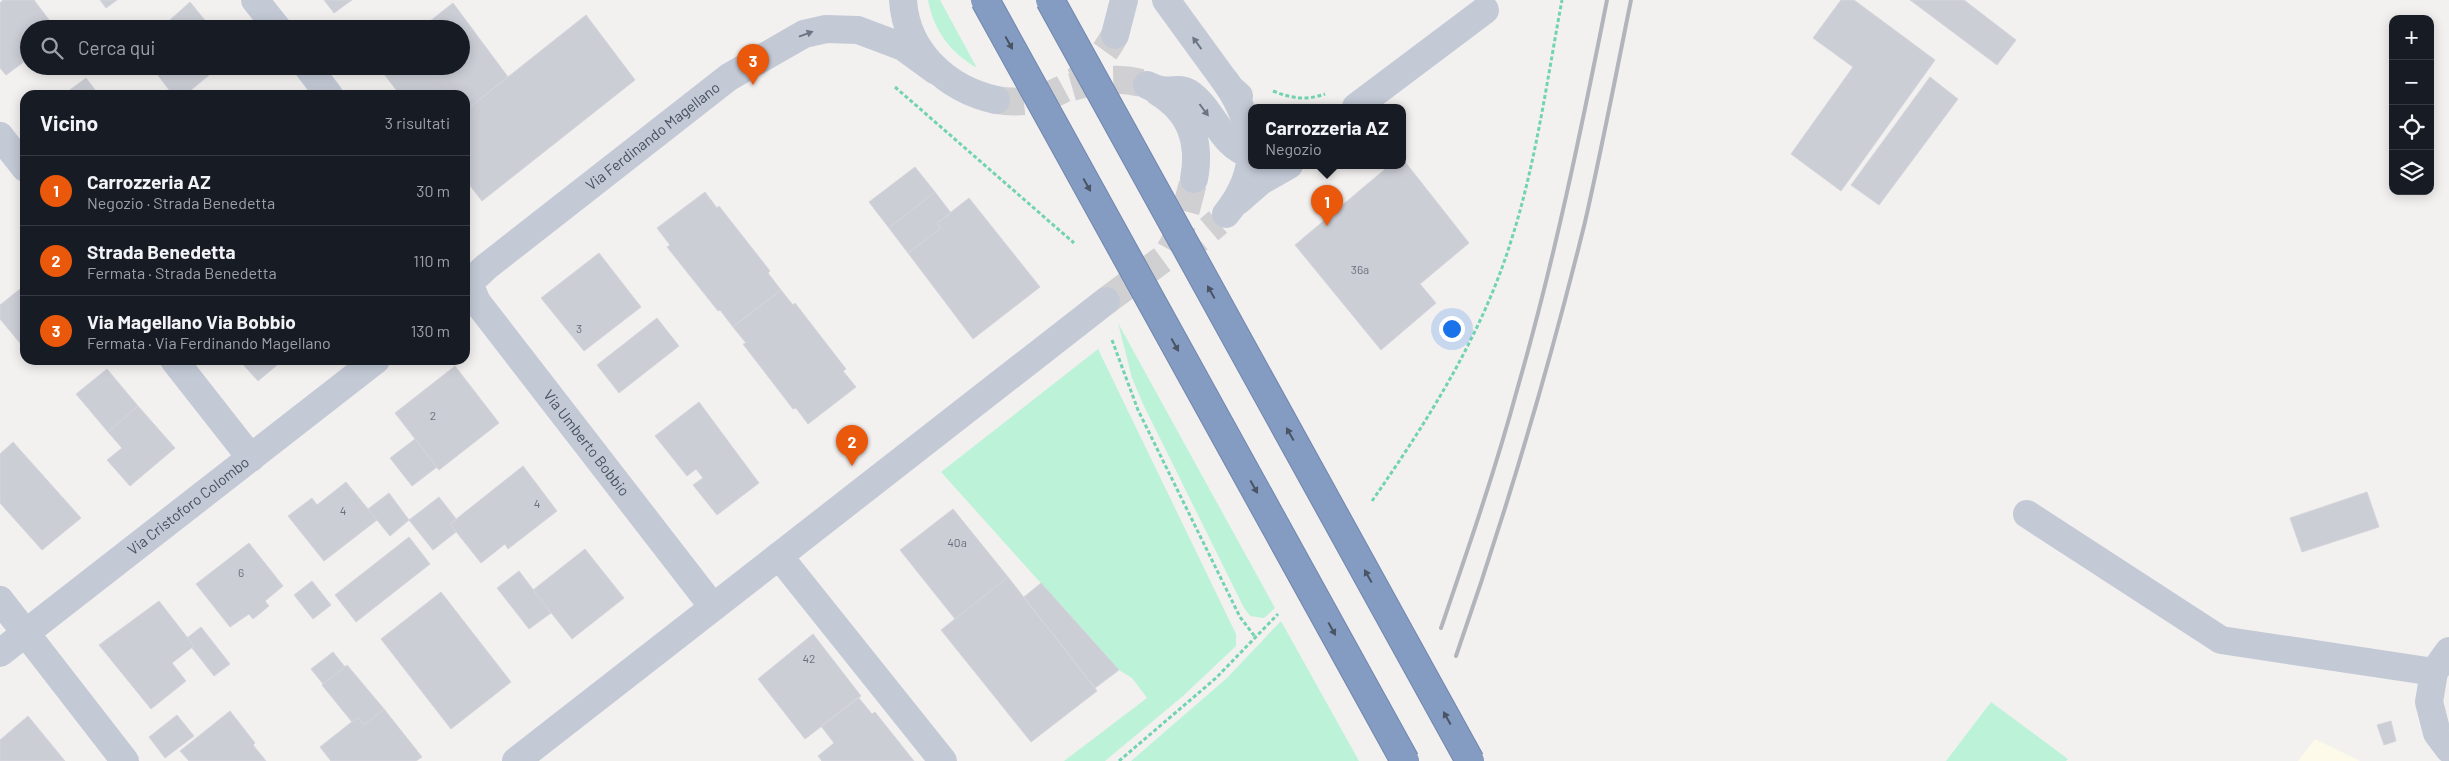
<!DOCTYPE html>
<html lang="it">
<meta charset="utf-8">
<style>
:root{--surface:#171b24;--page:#242831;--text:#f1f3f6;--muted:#9ea1a6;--line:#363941;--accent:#ea580c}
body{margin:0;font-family:Barlow,sans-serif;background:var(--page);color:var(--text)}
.controls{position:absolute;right:15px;top:15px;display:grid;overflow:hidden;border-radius:10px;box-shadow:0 2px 12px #0003}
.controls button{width:45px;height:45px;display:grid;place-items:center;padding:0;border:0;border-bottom:1px solid var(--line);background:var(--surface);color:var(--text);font:25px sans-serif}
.you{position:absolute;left:1451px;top:328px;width:18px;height:18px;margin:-12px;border:4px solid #fff;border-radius:50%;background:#1a73e8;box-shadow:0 0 0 8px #1a73e833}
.badge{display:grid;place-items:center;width:32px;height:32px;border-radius:50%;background:var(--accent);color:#fff;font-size:16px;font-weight:700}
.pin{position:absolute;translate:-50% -41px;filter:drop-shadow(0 1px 2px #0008)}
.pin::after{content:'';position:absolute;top:26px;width:18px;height:15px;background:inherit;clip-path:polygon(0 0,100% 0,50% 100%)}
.popup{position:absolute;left:1248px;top:104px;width:158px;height:65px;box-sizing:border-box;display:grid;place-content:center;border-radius:10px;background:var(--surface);filter:drop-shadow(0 1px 4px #0005);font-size:16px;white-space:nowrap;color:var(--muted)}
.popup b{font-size:19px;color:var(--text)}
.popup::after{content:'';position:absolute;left:50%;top:100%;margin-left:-10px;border:10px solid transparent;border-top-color:var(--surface)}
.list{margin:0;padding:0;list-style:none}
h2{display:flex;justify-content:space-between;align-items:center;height:65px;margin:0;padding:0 20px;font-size:21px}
h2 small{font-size:16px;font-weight:400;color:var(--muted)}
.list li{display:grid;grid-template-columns:32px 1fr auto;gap:15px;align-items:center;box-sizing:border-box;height:70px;padding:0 20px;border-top:1px solid var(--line)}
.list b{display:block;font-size:19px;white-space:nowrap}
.list p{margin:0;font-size:16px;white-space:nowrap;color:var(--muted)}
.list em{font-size:16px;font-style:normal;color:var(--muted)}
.icon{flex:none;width:28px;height:28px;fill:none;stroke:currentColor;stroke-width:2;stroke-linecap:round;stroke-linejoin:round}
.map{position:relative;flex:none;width:2449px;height:761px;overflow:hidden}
.search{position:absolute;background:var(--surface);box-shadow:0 2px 12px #0003;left:20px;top:20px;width:450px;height:55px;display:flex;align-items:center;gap:12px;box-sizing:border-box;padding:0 18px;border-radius:28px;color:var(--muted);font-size:19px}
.panel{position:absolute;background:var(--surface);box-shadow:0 2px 12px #0003;left:20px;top:90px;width:450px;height:275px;border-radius:15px}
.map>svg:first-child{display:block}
</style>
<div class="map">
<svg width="2449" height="761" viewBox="0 0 2449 761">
<rect width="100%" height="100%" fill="#f3f0f0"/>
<!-- commercial -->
<path fill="#fdfae9" d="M2315,739L2360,761H2298Z"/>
<!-- green -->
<path fill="#bcf3d8" d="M928,0H940L977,68C950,52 934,31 928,0Z
M1118,323L1275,608L1264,618L1250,616L1244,608L1143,404L1132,378Z
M1098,349L1236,634V646L1183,696L1105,761H1064L1147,698L1132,678L1119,670L941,472Z
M1281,621L1359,761H1131L1227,678Z
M1991,702L2068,759L2066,761H1946Z"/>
<!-- building -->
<path fill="#ccced6" stroke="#d4d5dc" d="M3,0H34L56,29H29V58L6,75L0,68V3Z
M100,0H117L106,8Z
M324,0H352L334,13Z
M1841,0H1854L1935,60L1841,191L1791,154L1853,67L1813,38Z
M1910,0H1964L2016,40L1997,65Z
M190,2L212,29H160Z
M453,3L508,77L465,111V95H400L378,66H461V29H420Z
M586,15L635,80L482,201L465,179V111Z
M151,66H220L185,95H173Z
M1930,77L1958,99L1879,205L1851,185Z
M86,78L99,95H63Z
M1402,158L1469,243L1420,284L1436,303L1381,350L1295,245L1390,165H1402Z
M915,167L935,192L889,228L869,202Z
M705,192L717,208L719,206L770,271L768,273L781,290L733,327L720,310L718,311L667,247L670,245L657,228Z
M935,192L951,213L937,223L941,228L908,253L889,228Z
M969,198L1040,287L973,339L908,253L941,228L937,223Z
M599,253L641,307L584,351L541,298Z
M25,285V349L0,319V305Z
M781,290L793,305L795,303L846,369L843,371L856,387L808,424L796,408L793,409L743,344L746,343L733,327Z
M657,318L679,346L619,393L597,365Z
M239,360H283L258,381Z
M455,366L499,423L439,470L395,413Z
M107,369L138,406L108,432L76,394Z
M699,402L759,483L717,515L693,485L703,478L696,469L687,476L655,436Z
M138,406L175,448L130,486L107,460L122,448L108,432Z
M415,439L437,467L412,486L390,458Z
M13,442L81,518L42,550L0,503V454Z
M523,466L557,511L508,549L505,544L481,563L450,524Z
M346,482L377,520L324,561L288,516L312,498L317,505Z
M2367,492L2379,527L2302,552L2290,518Z
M389,493L409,520L390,536L368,509Z
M439,497L457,520L450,524L456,532L433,550L409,520Z
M953,509L1008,577L955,619L900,550Z
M409,537L430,564L356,622L335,595Z
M249,543L283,586L265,601L269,606L253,619L249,614L230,627L196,584Z
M585,549L624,598L572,639L533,590Z
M519,571L551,613L529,629L497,588Z
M1008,577L1097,691L1031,742L941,630Z
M312,581L331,605L313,619L294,595Z
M1041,583L1119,670L1095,688L1024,597Z
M441,592L511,682L451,729L381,639Z
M159,601L194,646L172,663L186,681L151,709L99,645Z
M201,627L230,664L214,676L192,648L194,646L187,638Z
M813,634L861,696L805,739L758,679Z
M333,652L345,667L323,684L311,669Z
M347,665L384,709L364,725L358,717L352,722L322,685Z
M858,697L872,714L875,712L914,761H822L818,756L834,743L821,726Z
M384,709L422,757L416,761H331L320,747L358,717L364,725Z
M230,711L255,743L253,745L266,761H189L180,751Z
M177,715L194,736L165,758L149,737Z
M28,716L65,761H0V740Z
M2391,721L2396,741L2384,745L2377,725Z"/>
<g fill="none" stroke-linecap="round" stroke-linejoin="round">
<!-- minor-tunnel -->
<path stroke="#d0d0d3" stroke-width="28" stroke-dasharray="28 14" stroke-linecap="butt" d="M1072,87C1096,80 1118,77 1142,83
M996,100C1047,109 1092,79 1115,35
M1170,250L1180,232L1194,179
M1106,301L1163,259L1190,246L1218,222"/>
<!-- path -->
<path stroke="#71d4b0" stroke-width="3" stroke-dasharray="4 2.5" stroke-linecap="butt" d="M895,87L1074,243
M1273,91C1291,98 1306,101 1325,94
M1112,340L1138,410L1240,617L1256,638
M1372,501C1427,422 1482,335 1511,241C1536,163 1547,80 1562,0
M1119,761L1216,678L1278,614"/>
<!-- minor -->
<g stroke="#c3cad6" stroke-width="28">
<path d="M255,0L278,29"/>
<path d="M903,0C906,52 947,89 996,100"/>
<path d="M1166,0L1230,88L1239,96"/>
<path d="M1115,35L1124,0"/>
<path d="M307,66L329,95"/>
<path d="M1147,85C1152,87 1157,90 1162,90C1172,92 1180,87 1189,93C1214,110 1220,146 1252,155"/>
<path d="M1158,92C1191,112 1201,142 1194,179"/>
<path d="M1356,107L1485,10"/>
<path d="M0,136L25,168"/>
<path d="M1238,201L1261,181L1289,165"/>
<path d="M1226,214C1262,170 1256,127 1226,82"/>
<path id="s1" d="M465,275L477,302L713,607"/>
<path id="s2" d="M465,287L486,267L729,77L804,34L826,29L858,30L903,47L936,71"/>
<path d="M174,360L251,458"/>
<path d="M2027,514L2221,640L2434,672"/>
<path d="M779,556L943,761"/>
<path d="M0,600L125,761"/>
<path d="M2449,651L2434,672L2429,702L2437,733L2449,749"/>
<path id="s3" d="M0,653L376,360"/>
<path d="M516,761L1106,301"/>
</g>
<!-- rail -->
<path stroke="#b2b4bb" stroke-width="4" d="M1441,628C1468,549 1495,471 1517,390C1554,262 1581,131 1607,0
M1456,656C1506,513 1549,368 1585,222C1602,148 1616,74 1631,0"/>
<defs>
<path id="highway-bridge" d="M985,0L1405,761
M1050,0L1470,761"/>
</defs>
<!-- highway-bridge casing -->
<use href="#highway-bridge" stroke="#7086ae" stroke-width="30" stroke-linecap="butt"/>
<!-- highway-bridge -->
<use href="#highway-bridge" stroke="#849bc2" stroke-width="28"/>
</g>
<!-- one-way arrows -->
<defs><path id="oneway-solid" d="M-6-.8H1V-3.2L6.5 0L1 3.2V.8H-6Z" transform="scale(1.25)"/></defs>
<g fill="#6c7583">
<use href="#oneway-solid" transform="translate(806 34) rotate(-20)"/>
<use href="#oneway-solid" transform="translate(1197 43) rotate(-126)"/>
<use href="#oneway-solid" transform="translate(1204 110) rotate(53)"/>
</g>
<g fill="#495464">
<use href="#oneway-solid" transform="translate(1009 43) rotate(61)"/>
<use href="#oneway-solid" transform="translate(1087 185) rotate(61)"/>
<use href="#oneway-solid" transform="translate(1211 292) rotate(-119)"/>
<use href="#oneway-solid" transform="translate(1175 345) rotate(61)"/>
<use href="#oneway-solid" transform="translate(1290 434) rotate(-119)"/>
<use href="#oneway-solid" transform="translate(1254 487) rotate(61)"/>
<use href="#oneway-solid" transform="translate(1368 576) rotate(-119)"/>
<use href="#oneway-solid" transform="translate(1332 629) rotate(61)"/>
<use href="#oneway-solid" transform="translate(1447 718) rotate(-119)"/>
</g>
<g text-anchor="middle" stroke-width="4" stroke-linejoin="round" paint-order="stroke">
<!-- number labels -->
<g font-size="12" fill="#68707d">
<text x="1360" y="274">36a</text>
<text x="579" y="333">3</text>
<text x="433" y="420">2</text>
<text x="537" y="508">4</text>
<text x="343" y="515">4</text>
<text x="957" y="547">40a</text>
<text x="241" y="577">6</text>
<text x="809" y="663">42</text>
</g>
<!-- street labels -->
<g font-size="15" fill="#46505f" stroke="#fff">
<text dy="5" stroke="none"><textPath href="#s2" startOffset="241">Via Ferdinando Magellano</textPath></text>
<text dy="5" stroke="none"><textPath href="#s1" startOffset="208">Via Umberto Bobbio</textPath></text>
<text dy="5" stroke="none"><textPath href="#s3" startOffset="239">Via Cristoforo Colombo</textPath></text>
</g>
</g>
</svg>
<div class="controls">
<button>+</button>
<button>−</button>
<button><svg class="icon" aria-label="locate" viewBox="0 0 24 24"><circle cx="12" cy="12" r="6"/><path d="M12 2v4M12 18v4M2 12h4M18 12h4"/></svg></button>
<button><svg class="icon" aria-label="layers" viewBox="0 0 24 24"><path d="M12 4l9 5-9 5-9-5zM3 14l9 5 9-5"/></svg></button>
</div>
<div class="you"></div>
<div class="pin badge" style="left:1327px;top:226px">1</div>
<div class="popup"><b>Carrozzeria AZ</b>Negozio</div>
<div class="pin badge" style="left:852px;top:466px">2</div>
<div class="pin badge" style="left:753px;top:85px">3</div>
<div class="search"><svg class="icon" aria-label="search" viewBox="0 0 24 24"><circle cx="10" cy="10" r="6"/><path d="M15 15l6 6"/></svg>Cerca qui</div>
<section class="panel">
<h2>Vicino<small>3 risultati</small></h2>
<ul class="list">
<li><span class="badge">1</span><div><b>Carrozzeria AZ</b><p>Negozio · Strada Benedetta</p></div><em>30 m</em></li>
<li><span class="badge">2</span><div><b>Strada Benedetta</b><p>Fermata · Strada Benedetta</p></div><em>110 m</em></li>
<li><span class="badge">3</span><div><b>Via Magellano Via Bobbio</b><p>Fermata · Via Ferdinando Magellano</p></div><em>130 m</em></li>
</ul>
</section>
</div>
